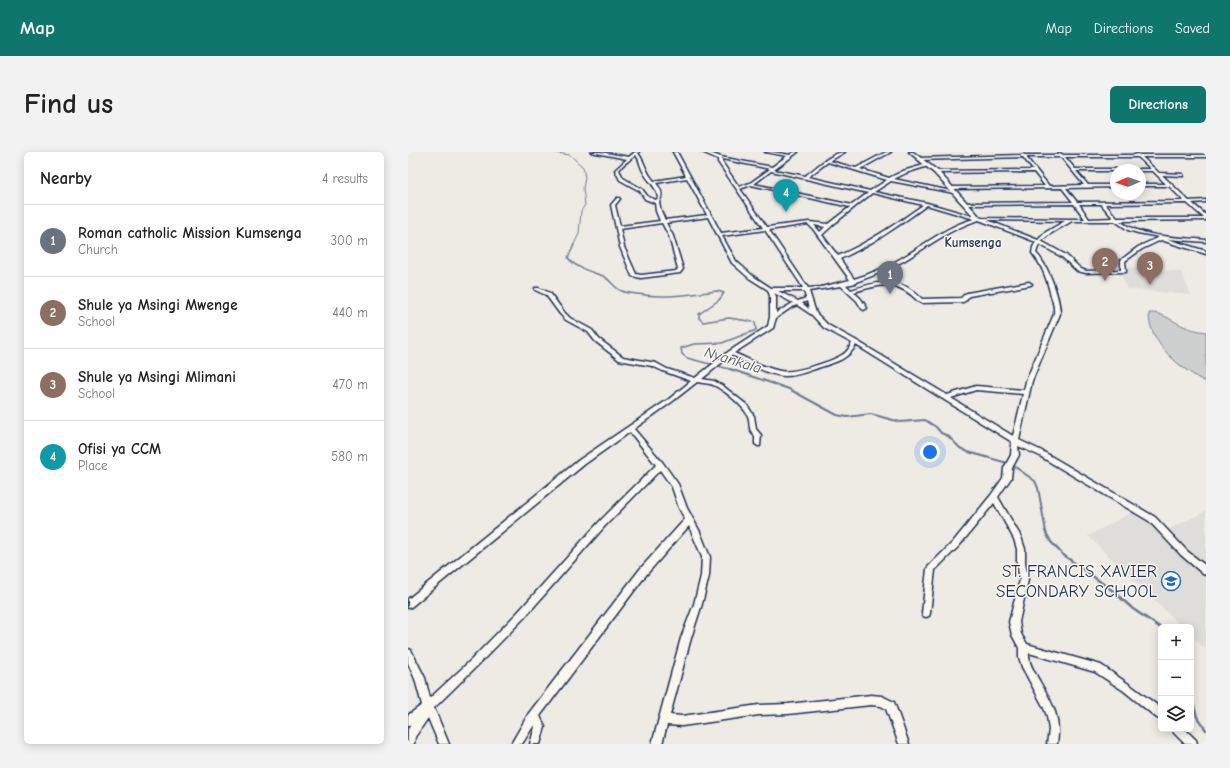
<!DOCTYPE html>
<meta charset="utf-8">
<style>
:root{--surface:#fff;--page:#f2f2f2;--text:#222;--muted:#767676;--line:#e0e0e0;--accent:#0f766e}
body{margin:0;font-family:"Comic Neue",sans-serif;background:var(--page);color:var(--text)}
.controls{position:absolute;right:12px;bottom:12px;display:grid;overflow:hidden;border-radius:6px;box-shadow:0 2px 10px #0003}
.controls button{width:36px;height:36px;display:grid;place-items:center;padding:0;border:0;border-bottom:1px solid var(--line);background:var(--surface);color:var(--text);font:20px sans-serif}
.compass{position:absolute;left:702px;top:12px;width:36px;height:36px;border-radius:50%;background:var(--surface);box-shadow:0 2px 10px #0003;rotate:268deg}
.you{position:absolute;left:522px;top:300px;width:14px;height:14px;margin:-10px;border:3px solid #fff;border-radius:50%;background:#1a73e8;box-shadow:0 0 0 6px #1a73e833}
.badge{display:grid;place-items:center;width:26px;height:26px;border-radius:50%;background:var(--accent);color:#fff;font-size:13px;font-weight:700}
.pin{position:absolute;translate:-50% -33px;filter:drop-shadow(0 1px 2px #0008)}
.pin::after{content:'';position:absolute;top:21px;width:14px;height:12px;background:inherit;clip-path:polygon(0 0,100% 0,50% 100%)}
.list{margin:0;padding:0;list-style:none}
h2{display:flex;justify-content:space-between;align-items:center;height:52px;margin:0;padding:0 16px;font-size:17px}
h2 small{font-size:13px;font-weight:400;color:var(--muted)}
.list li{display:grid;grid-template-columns:26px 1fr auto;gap:12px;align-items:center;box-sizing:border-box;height:72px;padding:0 16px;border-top:1px solid var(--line)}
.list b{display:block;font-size:15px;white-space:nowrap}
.list p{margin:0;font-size:13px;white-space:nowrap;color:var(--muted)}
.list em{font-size:13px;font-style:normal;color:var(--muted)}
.icon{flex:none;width:22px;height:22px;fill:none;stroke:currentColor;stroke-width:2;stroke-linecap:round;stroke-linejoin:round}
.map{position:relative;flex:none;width:798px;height:592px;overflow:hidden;border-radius:6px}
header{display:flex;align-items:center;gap:24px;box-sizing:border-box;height:56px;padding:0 20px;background:var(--accent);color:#fff}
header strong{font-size:19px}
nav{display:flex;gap:22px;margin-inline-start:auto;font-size:14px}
.intro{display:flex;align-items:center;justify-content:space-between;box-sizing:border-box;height:96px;padding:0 24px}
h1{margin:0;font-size:28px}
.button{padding:10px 18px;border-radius:6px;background:var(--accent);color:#fff;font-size:14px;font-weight:700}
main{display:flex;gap:24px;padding:0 24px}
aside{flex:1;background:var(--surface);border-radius:6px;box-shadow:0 2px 10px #0003}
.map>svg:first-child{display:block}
</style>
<header>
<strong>Map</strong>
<nav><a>Map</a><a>Directions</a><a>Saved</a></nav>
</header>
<div class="intro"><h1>Find us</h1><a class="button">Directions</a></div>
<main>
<aside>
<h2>Nearby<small>4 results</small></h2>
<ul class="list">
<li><span class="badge" style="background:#6b7280">1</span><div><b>Roman catholic Mission Kumsenga</b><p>Church</p></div><em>300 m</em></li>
<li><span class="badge" style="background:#8d6e63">2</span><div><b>Shule ya Msingi Mwenge</b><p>School</p></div><em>440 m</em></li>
<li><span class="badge" style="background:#8d6e63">3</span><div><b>Shule ya Msingi Mlimani</b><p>School</p></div><em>470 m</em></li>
<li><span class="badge" style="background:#0f9aa8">4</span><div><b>Ofisi ya CCM</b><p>Place</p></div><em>580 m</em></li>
</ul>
</aside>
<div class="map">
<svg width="798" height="592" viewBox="0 0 798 592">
<rect width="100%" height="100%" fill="#eeebe4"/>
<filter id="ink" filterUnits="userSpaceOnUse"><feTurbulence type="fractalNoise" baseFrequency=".025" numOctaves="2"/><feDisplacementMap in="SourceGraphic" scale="8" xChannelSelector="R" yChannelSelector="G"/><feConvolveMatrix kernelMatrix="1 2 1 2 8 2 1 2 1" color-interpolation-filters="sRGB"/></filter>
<g filter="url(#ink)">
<!-- built -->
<path fill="#deddda" d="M709,114L773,120L783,143L719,137Z
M726,359L757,379L798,359V498L783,483V475H774L680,384Z"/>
<!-- green -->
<path fill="#cecfcf" stroke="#747f96" d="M741,161C753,160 763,168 773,173C781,177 790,179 798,180V230C774,218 740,191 741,161Z"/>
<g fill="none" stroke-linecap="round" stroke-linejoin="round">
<!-- stream-far3 -->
<path stroke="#6d7892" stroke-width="1" d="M142,0L162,3L175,15L177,26L175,36L177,53L173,59L171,82L165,94"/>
<!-- stream-far2 -->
<path stroke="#6d7892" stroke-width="1.5" d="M166,93L160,106C169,117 182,119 195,124C203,128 206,136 214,139C218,141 224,141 229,142C256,147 282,142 309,139L316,141L311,148L291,162V166L295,170L321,166L347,170L348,178L314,191L286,192L273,196L274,202L279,206L325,218"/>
<!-- stream-far1 -->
<path stroke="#6d7892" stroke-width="2" d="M322,217L381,237L429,263L439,265L463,262L492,270L517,268L528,275L533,281L540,284L552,296L560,300L603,312L627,329L630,336L638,380"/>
<!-- stream -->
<path stroke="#6d7892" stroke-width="2.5" d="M637,379L643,390L654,402L705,439L725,457L753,476
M783,544L789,565L798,578"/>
<defs>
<path id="minor" d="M183,0H192L221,5L227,0H231L230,1C237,10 237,19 246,29L278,24L265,0H269L313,81L355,76L310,10V7L294,0H299L313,5L364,15L379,4L357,0H365L382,3L386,0H390L366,18L397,24C407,17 424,0 437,0L422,9L448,16L478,0H483L452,17L481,26L495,19L519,12H520V14L498,21L486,27L548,40L546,41L483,29L466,40L519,51L571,66L663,67H677L666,52L559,53L557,52L559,51L665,50L654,36L543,37L541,36L543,35L637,34L626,20L528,21L526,20L528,19L625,18L615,5L511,8L509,7L511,6L613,3L615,2L617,3H651L650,2L652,1L655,3H727L729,2L732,3H798V5H734L751,21L775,22V24H774L754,23L781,49L798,48V50L784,51L798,63V68L712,69C733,86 772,85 798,88V90L759,87L798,99V102L753,88L734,97L717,109L718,120L678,121L669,119L654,105L631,92L628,101C640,113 652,145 652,162L624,229L611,288L634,299L747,365L779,399L798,414V423L795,422L773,403L741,369L630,303L610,294L611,303L604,316L603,326L590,345L613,385L617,397V410L620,428L611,470L613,482L619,492L693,513L722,533L753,556V567L749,566L716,539L687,520L621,501C620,511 627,521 632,530C645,552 653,566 649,592H639L641,578L639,564L635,554L614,515L611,505V496L604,483L601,470L612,428L609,410V397L606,387L586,351L551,394L527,418L522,461L521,464L518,465L515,464L514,461L519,417L520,415L545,390L583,343L595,326L596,316L603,303L604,290L448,193C441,206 429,210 416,214C403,218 390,224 377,224C358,223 340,210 323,203L294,227L306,229L315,234L339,253L346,264L348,277L353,283L352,294H350L347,292V284C339,276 343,272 340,264C336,254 312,234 302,232C298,231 293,231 289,230L265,249L226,277L255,311L270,332L279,356L292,380L302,405L301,424L294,452L283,486L262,563L274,564L351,553L380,552L463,543L474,544L486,550L501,592H491L478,557L473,554L463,553L380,562L351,563L274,574L259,573L254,592H244L273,486L286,452L293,424L294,405L281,374L238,423L132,564L137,575L132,592H122L127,575L126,573L114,592H103L121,561L232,417L277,367L271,356L264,335L252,318L197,374L116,466L69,514L26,556L41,592H31L20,566L7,585L6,592H0V577L3,573L0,574V563L14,553L7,527L0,511V497L3,498L17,526L22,546L63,508L110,460L191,370L248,313L222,280L177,312L3,455L0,456V447L171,308L261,247L283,229L255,219L244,214L211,208L187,189L180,180L158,168L152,162L138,143L127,138V136H131L142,141L156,160L162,166L184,178L191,187L215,205L248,211L259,217L287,226L320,200L360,174L362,165V144L360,138L341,126L324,111L300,65L258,71L265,84L275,117L272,121L233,126L224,124L212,95L203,53L209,46H211L212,47L207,53L212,74L252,69L248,59L247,51L237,47L232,39L212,28L207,18L219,7ZM228,3C232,8 232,15 236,21C241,30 249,35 250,46L248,48L240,45L234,37L215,26L211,18L215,13ZM618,5H653L676,33L641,34ZM657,5H730L743,17H732L730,18H732V19H745L758,32H732V34H761L776,49L669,50L658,36L708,35V33H680L668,19H708V18H710L708,17H667ZM314,7L362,17L342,31L331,35L314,10ZM420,10L479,28L462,39L400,25ZM363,19L460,41L444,53L346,32ZM279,26L299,63L257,68L253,59L251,50C256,43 253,37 248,31ZM343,33L442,55L420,72L401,70L359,75L332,37ZM464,41L515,53C488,72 460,91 430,104L414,83L427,71ZM779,51L796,66H709L697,52ZM671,52H693L705,66L681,67ZM519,53L566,67C538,74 517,93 492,107C478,115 462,122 446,127L432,107C463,93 491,74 519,53ZM571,68L628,90L625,95L624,101C634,113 638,125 642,140C644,148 647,154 646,162L618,229L616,238L568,234L539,243L449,189L420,173L408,161L401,139L433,134L449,149L454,157L456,158L459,156L453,147L446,140C475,132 488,127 511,150L513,151L555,150L557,149L561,144L623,133L624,132L621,130L559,141L557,142L553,146L514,147C490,123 474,129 443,138L438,133L448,131V130C465,124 482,117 497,108C521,94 543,76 571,68ZM579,68L657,69L638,80L630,88ZM664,69H707L720,78L730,81L751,85L730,95L713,108V118L678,119L673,117L658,103L633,89L642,82ZM254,71L261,84L270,117L268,119L233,123L228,122L216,95L212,77ZM400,72L405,77L442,128L413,135L400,136L361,78ZM406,73L417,75L412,80ZM357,78L392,131L395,136H363L345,124L328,109L314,84ZM370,139H396L398,146L390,149ZM366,141L385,151L368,161V144ZM399,149L401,157L394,151ZM389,153L404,163L416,176L444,191C442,195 440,198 437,201C427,209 385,222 372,219C356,216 341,207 326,201L365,176L368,166L384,155ZM568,238L615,242L605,284L543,246Z
M765,577H777L788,588L789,592H777L766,581Z"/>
<path id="tertiary" d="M501,0H505L530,19L573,66V68H569L526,21Z"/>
</defs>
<!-- minor casing -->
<use href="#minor" stroke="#1b2f5e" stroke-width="3"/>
<!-- tertiary casing -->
<use href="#tertiary" stroke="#1b2f5e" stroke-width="3"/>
<!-- minor -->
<use href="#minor" fill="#fbf7ec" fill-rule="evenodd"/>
<!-- tertiary -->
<use href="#tertiary" fill="#fbf7ec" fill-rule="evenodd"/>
</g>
</g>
<!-- icons -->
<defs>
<symbol id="school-ring" viewBox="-11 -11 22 22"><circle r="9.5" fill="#fbf7ec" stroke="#1f6fb2" stroke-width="1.5"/><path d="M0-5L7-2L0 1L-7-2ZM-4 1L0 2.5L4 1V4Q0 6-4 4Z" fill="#1f6fb2"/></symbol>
</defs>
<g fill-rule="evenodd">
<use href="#school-ring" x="752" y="418" width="22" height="22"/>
</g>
<g text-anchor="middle" stroke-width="3" stroke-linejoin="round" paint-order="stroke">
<!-- far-quarter labels -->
<g font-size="13" font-weight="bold" fill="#1b2f5e" stroke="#fbf7ec">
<text x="565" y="95">Kumsenga</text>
</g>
<!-- water labels -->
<g font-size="15" font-style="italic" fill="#445378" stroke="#fbf7ec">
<text transform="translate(325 208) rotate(17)" y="5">Nyankala</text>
</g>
<!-- near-poi labels -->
<g font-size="17" fill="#1b2f5e" stroke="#fbf7ec" text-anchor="end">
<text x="749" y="425">ST. FRANCIS XAVIER<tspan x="749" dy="20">SECONDARY SCHOOL</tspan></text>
</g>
</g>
</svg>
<div class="controls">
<button>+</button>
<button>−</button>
<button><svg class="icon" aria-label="layers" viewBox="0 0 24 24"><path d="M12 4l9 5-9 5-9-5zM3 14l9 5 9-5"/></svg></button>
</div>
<svg class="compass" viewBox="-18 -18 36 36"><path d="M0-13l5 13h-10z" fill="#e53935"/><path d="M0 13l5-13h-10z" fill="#767676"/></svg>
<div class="you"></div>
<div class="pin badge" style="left:482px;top:142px;background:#6b7280">1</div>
<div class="pin badge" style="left:697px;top:129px;background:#8d6e63">2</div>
<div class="pin badge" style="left:742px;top:133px;background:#8d6e63">3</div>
<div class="pin badge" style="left:378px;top:60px;background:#0f9aa8">4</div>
</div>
</main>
